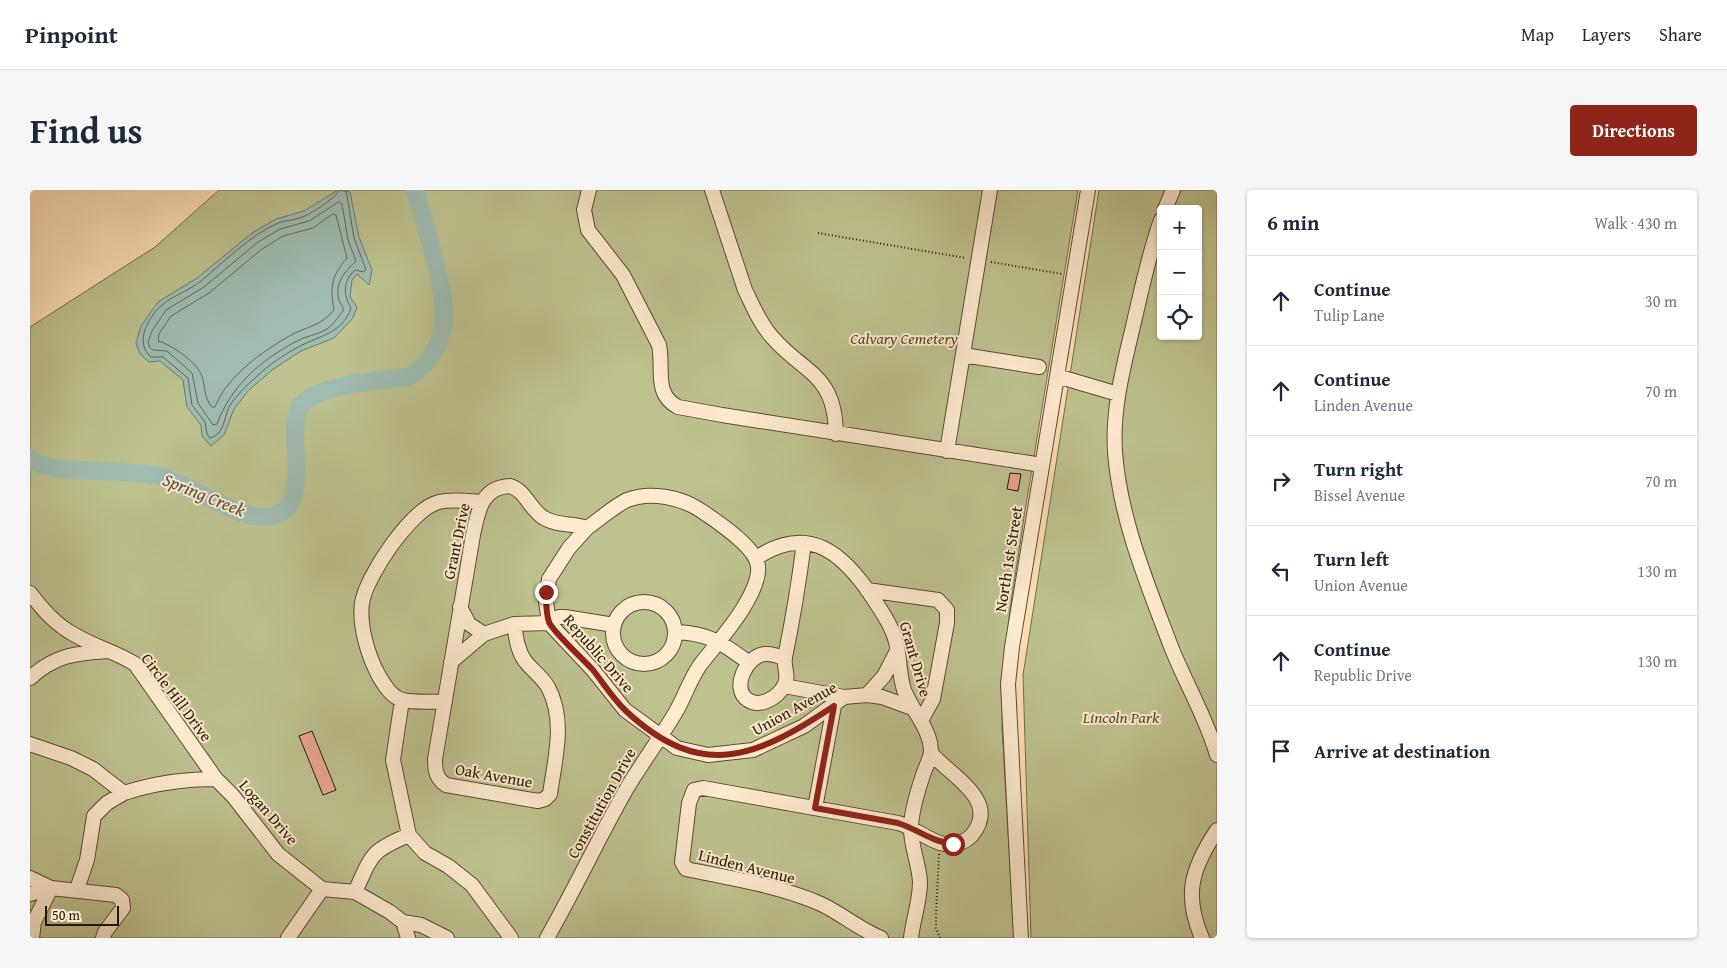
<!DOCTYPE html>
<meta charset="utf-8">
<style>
:root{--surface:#fff;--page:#f6f6f7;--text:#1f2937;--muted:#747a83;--line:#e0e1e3;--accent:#8f2418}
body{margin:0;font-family:"Gentium Book Plus",serif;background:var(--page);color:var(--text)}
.controls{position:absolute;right:15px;top:15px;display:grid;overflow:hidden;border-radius:5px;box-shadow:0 1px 4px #0004}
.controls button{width:45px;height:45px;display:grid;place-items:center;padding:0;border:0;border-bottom:1px solid var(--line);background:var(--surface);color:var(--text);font:25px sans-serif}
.scale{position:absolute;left:15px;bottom:12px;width:74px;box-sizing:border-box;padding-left:5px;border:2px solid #261805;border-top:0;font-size:14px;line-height:18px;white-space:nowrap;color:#261805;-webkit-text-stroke:4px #feeacf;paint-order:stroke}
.stop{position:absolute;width:15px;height:15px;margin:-11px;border:4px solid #8f2418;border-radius:50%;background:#fff}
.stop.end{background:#8f2418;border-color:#fff;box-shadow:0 1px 5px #0008}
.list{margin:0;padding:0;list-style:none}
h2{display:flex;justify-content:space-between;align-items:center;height:65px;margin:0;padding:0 20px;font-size:21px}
h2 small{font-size:16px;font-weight:400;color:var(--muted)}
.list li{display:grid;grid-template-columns:32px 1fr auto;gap:15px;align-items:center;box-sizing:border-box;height:90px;padding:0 20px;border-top:1px solid var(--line)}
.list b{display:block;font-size:19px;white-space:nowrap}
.list p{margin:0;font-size:16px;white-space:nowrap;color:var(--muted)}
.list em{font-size:16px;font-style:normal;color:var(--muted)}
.icon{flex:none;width:28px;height:28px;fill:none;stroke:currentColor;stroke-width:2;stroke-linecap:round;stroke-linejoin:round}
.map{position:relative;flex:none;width:1187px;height:748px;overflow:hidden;border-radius:5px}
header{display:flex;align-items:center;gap:30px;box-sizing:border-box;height:70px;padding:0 25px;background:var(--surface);border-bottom:1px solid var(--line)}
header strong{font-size:24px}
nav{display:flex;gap:28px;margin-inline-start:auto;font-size:18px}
.intro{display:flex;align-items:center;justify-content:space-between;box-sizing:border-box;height:120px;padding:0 30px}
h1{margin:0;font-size:35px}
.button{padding:12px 22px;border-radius:5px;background:var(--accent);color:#fff;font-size:18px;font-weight:700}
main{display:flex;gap:30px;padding:0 30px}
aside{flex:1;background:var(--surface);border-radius:5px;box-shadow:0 1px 4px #0004}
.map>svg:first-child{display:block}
</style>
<header>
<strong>Pinpoint</strong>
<nav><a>Map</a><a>Layers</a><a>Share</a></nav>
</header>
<div class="intro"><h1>Find us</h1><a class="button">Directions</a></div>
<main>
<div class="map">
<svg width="1187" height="748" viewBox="0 0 1187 748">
<rect width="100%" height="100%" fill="#fddfb5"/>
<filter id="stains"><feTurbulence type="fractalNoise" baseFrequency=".004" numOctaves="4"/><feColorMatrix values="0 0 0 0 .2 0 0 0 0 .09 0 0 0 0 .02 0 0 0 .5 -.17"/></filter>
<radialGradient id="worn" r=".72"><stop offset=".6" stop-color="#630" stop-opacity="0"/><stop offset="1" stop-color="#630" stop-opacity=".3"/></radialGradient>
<!-- green -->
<path fill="#bdc28f" stroke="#726d4a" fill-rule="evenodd" d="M189,0H1048L995,321L980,420L973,483L972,538L984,748H0V137L125,57Z
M1069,0H1187V748H1001L993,485ZM1131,19H1168V146H1131Z"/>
<!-- water -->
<path fill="#9fbcb1" stroke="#6f7a6c" d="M308,0L320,2L329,47L342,80L339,95L327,84L322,90L320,107L327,117L323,128L304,148L271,161L242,180L218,201L204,219L194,245L181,256L172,246L171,235L157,217L153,190L130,171L119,172L110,164L106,153L111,136L128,112L167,88L222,43L246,29L274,21Z"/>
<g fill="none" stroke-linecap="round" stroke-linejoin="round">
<!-- shore -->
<path stroke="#626a5b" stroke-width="1" d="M309,0C308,6 284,22 277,25C268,30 257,30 248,33C219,46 195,71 171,91C160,100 144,105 132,115C118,127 104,153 121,167H133L158,188L162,215L175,232L177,244L180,248C194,245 194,228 199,217C208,202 223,190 236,178C245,171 257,163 268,157C289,146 313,143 321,118C313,105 313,90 325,80L334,82L336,80L324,48L316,0
M309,12L312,14L318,50L326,71C316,81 304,92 309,110C311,116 314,116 313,121C308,127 303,135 297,139C288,145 275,146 265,152C230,171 201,196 187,234L183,235L168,213L162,183L137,161L123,160L120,158L118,152L122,141L136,120L174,97L228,52L250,39L279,31Z
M303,24L306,25L317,68C301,87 300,96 304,120C291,136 278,136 261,145C233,161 197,186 185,217H182C173,207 176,196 171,184C166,172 141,154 128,151L129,144L141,126L179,103L232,59L253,46L283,38Z"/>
<!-- river -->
<path stroke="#9fbcb1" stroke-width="18" d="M0,269C19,286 99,278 130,286C159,293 216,337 246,325C287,308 249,231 275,211C295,195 335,193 359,189C366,188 375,188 381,186C385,184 389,179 393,176C402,167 409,153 413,140C420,111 394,32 385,0"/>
</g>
<!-- building -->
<path fill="#eaa591" stroke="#261805" d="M980,283L991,284L988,301L977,299Z
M282,541L306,600L293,605L269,546Z"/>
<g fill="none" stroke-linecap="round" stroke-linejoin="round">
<defs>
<path id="minor" d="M559,0L554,20L558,40L593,85L629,155C634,178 623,204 648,217L692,225L1012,275
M682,0L715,100C723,116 730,134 742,147C774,184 805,183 806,244
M1135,19L1143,0
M1131,30C1119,63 1112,98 1104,132C1094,175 1082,218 1085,262C1090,329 1117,393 1140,454C1155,493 1175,524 1187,565
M933,165L1009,177
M1027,186L1088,204
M917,261L960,0
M557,338L539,358L519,389L516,411L519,433L563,480L595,520L647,558L678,565L723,560L774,536L814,507L837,505L854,486L867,461
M726,368C779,333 813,363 843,408C852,422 862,436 866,452C870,467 869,485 874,500C882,521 901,539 901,562C900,570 894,580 892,588C887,603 882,619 881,636C880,654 889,673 890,692C890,712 883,729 881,748
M837,400L908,410L917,420V433L903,509L892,529
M0,403C13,420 26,435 45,445C65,457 86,462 105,474L186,589
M583 443a31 31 0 1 1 62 0a31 31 0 1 1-62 0Z
M430,417L439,434L454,444
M484,434C486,446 487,460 495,471C502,480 512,487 518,497C536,531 525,568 520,604L515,609L508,611L416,595C406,588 405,581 405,569L443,345C448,322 451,297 480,296C496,301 500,320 514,328C527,336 543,333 557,338C570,329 583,317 597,310C620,301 650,307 670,320C685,330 726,357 728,376C731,405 687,453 670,475C659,491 654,509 644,525C629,550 612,573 597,598C569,647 545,699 517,748
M645,442C679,443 692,453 718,472
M755,469C749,466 743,464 736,464C717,464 700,499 718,510C730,518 747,508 754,496C760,487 753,477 755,467C763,429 769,391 774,353
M421,472L454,444L484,434L519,433L529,427H535L584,435
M0,488C25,465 46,463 79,461
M754,496L814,507
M837,505L852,507L882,518
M372,510L363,570L379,645
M415,512C403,511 384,513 373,510C362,508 354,495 349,486C338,466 329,436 332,413C336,386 382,318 409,312C422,309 438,311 451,312
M0,554L41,568L63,579L94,603C125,593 154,589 186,589L203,606L248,664L292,699L325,702L360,722L373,732L378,748
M785,618L804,516
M0,688L21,698L4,732L2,748
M47,699L57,670L64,626L77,613L94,603
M325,702C342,665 340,661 379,645L395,663L418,676L442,695L481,748
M0,704L21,698L86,705L92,710L93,718L75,742L73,748
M373,732L391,735L417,748
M258,748L292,699
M851,748C829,739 812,724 791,714C751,696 699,688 656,679L652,672L659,613L664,600L673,598L868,633C883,637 895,648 910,653C921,656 934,654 942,645C971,610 920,586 901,563
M991,748L978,494L982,457L1058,0
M1172,748C1153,704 1162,678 1187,640"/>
</defs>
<!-- minor casing -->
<use href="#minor" stroke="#5c4a31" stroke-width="16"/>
<!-- path -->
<path stroke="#261805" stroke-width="2" stroke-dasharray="1 2.5" stroke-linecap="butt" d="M788,43L936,68
M961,72L1032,84
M909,664L906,725V738L910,748"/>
<!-- minor -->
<use href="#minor" stroke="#feeacf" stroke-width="14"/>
</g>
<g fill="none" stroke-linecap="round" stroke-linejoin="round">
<!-- route -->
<path stroke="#8f2418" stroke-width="6" d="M516,402C516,411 516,424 519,432C522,441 554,470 563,480C574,494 583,509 596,521C672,592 727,567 804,516L785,618L868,633C887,639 902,652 923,654"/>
</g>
<g text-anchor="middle" stroke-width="4" stroke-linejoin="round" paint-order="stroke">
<!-- park labels -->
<g font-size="16" font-style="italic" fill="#534b2e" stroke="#feeacf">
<text x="874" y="154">Calvary Cemetery</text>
<text x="1091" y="533">Lincoln Park</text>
</g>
<!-- street labels -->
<g font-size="16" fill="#261805" stroke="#feeacf">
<text transform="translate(426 351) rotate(-78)" y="6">Grant Drive</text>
<text transform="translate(978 369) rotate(-81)" y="6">North 1st Street</text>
<text transform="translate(569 463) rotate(49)" y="6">Republic Drive</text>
<text transform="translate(886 469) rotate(74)" y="6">Grant Drive</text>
<text transform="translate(147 507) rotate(53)" y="6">Circle Hill Drive</text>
<text transform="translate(764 518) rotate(-29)" y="6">Union Avenue</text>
<text transform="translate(464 585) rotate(10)" y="6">Oak Avenue</text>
<text transform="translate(571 613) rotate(-61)" y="6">Constitution Drive</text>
<text transform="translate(239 622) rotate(49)" y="6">Logan Drive</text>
<text transform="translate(717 676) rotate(14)" y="6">Linden Avenue</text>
</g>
<!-- water labels -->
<g font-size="18" font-style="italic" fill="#505141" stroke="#feeacf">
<text transform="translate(174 305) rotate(22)" y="6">Spring Creek</text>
</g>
</g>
<rect width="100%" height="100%" filter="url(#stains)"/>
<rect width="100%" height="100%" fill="url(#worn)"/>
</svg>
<div class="controls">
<button>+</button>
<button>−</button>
<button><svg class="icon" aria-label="locate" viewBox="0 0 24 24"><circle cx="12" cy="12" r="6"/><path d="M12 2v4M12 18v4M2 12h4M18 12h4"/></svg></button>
</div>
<div class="scale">50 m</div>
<div class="stop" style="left:923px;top:654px"></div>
<div class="stop end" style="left:516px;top:402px"></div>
</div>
<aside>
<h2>6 min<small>Walk · 430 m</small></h2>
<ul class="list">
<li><svg class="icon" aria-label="ahead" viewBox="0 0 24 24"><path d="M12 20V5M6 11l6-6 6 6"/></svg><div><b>Continue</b><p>Tulip Lane</p></div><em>30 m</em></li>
<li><svg class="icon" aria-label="ahead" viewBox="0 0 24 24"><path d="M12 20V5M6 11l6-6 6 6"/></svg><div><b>Continue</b><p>Linden Avenue</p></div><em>70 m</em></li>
<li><svg class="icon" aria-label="right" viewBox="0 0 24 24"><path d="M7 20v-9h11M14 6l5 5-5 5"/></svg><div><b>Turn right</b><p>Bissel Avenue</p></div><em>70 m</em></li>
<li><svg class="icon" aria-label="left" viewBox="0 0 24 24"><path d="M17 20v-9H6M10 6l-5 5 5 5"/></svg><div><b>Turn left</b><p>Union Avenue</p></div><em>130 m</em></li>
<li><svg class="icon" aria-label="ahead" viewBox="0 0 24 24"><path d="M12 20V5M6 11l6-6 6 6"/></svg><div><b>Continue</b><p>Republic Drive</p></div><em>130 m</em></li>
<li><svg class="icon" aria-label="arrive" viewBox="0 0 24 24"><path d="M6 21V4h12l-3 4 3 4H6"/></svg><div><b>Arrive at destination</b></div></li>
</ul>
</aside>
</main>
